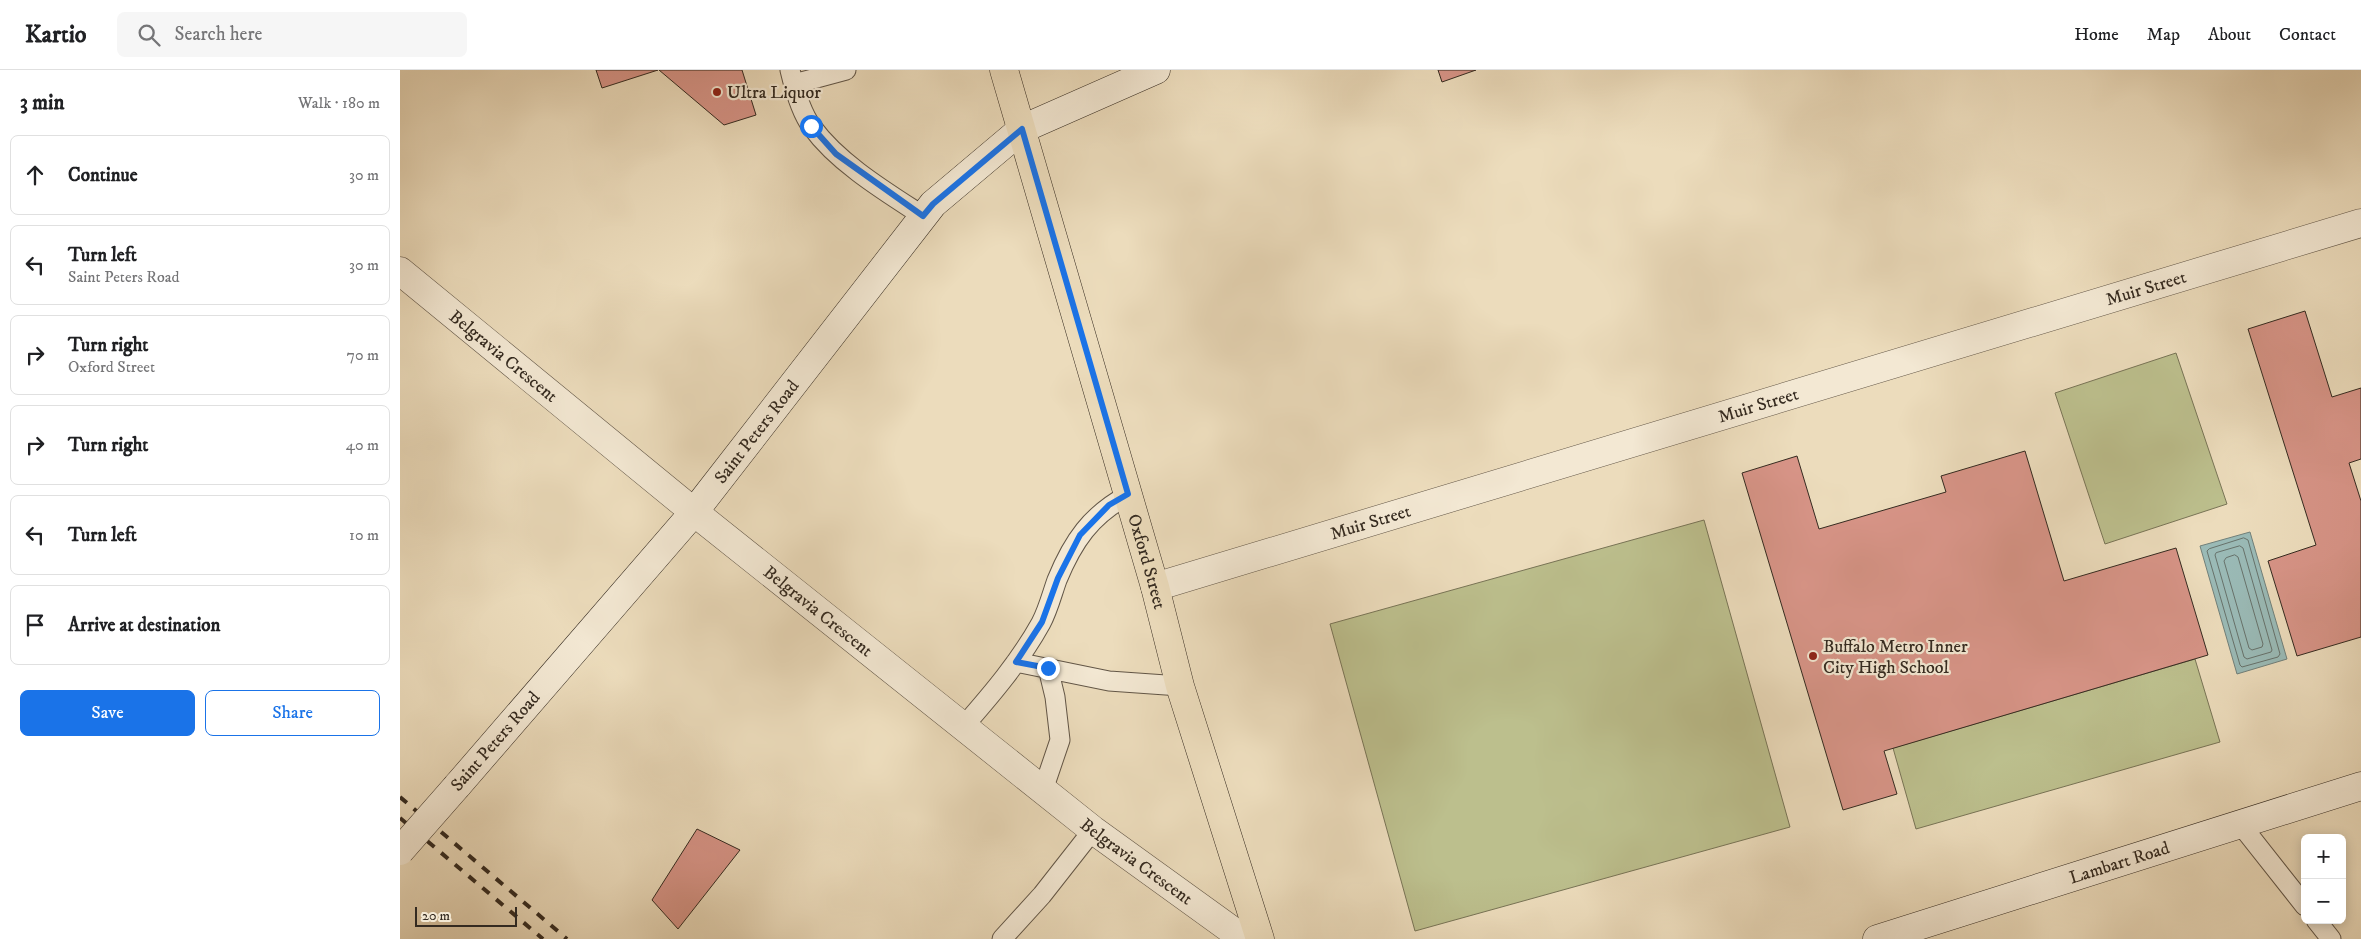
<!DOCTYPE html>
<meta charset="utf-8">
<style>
:root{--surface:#fff;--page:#f6f6f6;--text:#202124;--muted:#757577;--line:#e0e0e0;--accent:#1a73e8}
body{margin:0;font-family:"IM FELL DW Pica",serif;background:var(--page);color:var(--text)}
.controls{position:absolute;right:15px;bottom:15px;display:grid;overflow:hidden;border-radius:8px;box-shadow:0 2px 12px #0003}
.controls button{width:45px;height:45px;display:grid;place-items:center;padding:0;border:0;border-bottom:1px solid var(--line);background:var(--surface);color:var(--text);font:25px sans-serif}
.scale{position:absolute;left:15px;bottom:12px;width:102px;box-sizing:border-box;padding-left:5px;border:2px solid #342a20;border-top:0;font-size:14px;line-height:18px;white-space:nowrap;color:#342a20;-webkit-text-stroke:4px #f3e8d3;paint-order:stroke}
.stop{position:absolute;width:15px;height:15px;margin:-11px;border:4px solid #1a73e8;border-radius:50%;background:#fff}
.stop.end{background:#1a73e8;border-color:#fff;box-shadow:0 1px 5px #0008}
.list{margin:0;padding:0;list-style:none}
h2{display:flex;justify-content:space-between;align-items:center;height:65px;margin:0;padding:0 20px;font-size:21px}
h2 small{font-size:16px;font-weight:400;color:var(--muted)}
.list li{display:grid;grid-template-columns:32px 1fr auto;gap:15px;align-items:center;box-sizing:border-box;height:80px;margin:0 10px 10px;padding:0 10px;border:1px solid var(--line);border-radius:8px}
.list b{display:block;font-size:19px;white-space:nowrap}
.list p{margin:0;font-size:16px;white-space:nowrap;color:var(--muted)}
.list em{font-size:16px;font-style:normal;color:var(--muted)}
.actions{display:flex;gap:10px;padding:15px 20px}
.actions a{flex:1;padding:11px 0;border:1px solid var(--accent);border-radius:8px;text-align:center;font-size:18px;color:var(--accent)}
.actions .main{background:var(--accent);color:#fff}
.icon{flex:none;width:28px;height:28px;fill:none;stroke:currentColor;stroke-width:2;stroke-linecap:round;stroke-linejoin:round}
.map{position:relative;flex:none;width:1961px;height:869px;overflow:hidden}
header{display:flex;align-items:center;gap:30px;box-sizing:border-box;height:70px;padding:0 25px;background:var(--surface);border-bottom:1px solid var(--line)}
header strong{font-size:24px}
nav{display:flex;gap:28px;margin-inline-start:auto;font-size:18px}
.search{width:350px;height:45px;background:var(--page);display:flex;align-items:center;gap:12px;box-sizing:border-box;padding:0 18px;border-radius:8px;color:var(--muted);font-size:19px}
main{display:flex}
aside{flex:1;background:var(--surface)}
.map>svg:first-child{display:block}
</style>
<header>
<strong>Kartio</strong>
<div class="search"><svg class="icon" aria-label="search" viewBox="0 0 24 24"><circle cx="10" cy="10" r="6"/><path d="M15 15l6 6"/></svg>Search here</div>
<nav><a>Home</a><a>Map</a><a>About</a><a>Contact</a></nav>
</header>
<main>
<aside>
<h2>3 min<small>Walk · 180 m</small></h2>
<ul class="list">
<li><svg class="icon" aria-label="ahead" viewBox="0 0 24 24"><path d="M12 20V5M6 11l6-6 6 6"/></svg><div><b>Continue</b></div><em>30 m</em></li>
<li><svg class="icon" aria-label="left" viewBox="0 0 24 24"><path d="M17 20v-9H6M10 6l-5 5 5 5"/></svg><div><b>Turn left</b><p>Saint Peters Road</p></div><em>30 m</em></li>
<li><svg class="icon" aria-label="right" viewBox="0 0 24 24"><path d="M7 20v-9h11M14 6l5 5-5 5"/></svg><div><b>Turn right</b><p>Oxford Street</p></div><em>70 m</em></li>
<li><svg class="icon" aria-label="right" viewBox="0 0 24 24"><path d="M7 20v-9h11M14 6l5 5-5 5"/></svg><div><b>Turn right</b></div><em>40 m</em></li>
<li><svg class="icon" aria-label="left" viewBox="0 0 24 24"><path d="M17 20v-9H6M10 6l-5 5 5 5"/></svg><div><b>Turn left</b></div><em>10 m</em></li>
<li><svg class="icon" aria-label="arrive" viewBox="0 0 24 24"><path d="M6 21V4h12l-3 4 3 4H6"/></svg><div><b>Arrive at destination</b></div></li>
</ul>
<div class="actions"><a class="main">Save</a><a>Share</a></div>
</aside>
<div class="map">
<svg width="1961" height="869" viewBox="0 0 1961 869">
<rect width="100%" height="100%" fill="#ecdcbc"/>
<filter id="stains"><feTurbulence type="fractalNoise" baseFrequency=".004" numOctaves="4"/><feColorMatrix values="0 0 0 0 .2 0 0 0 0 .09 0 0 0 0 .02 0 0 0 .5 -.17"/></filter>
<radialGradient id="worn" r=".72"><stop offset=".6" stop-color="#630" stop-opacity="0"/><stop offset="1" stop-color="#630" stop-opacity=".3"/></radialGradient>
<!-- green -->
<path fill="#bcbf8d" stroke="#787456" d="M1776,283L1827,434L1705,474L1655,323Z
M1304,450L1390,757L1015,861L930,554Z
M1795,589L1820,672L1516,759L1493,678Z"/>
<!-- water -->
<path fill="#9abab6" stroke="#71807a" d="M1850,462L1887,589L1837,604L1800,476Z"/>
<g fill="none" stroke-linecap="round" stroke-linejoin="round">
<!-- shore -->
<path stroke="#67726b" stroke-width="1" d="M1844,468L1848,470L1880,584L1878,587L1842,597L1840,595L1807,481L1809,479Z
M1840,476L1843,478L1872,580L1871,582L1847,589L1844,587L1815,485L1816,483Z
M1835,485L1838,487L1863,574L1862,577L1852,580L1849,578L1824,491L1826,488Z"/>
</g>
<!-- building -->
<path fill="#d79487" stroke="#342a20" d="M196,0H258L202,18Z
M259,0H342L356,45L324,55Z
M1038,0H1076L1042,12Z
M1905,241L1932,327L1961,318V389L1949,393L1961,431V567L1897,586L1868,491L1916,475L1848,259Z
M1625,381L1664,511L1776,478L1808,585L1484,681L1497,724L1443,740L1342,403L1397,386L1419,459L1546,422L1541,406Z
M297,759L340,780L278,859L252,830Z"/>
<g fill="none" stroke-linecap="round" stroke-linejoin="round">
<defs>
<path id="lane" d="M390,0C394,17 402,44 412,57C438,93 486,122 523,146
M394,14L446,0
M616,592L709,611L780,616
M563,657C592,624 620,591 641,553C648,540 652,524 657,510C673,471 691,445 728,425
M643,720L660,670L655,627L648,598
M1841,755L1905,836
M1916,850L1931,869
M602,869L642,825L693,760"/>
<g id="street">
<path id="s1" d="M0,201L294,442L693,760L844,869"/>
<path id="s2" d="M755,517L1961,153"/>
</g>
<g id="secondary">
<path id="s3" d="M57,716L294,442L533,134L622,59L756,0"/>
<path id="s4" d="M1477,869L1961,716"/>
</g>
<g id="primary">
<path id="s5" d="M604,0L755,517L780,616L860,869"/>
</g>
</defs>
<!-- lane casing -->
<use href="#lane" stroke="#625647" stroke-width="21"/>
<!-- street casing -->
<use href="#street" stroke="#625647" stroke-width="29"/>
<!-- secondary casing -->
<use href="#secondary" stroke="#342a20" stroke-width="29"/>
<!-- primary casing -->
<use href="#primary" stroke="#342a20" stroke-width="29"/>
<!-- lane -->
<use href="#lane" stroke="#f3e8d3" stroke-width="19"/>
<!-- street -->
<use href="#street" stroke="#f3e8d3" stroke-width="28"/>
<!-- secondary -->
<use href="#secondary" stroke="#f3e8d3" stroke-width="28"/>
<!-- primary -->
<use href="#primary" stroke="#ecdcbc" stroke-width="28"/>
<!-- rail -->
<path stroke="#342a20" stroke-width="4" stroke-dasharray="9 9" stroke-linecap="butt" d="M0,727L167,869
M0,748L143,869"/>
<defs>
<path id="secondary-bridge" d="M0,781L57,716"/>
</defs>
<!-- secondary-bridge casing -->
<use href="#secondary-bridge" stroke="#342a20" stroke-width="29" stroke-linecap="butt"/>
<!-- secondary-bridge -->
<use href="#secondary-bridge" stroke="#f3e8d3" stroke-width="28"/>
</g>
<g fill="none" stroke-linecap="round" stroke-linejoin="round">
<!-- route -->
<path stroke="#1a73e8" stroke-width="6" d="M411,56L436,84L523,146L533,134L622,59L728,424L709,435L680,465L658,508L642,552L616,592L648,598"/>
</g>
<!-- markers -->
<g fill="#8f2418" stroke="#f3e8d3" stroke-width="2">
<circle cx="317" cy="22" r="5"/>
<circle cx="1413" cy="586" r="5"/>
</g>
<g text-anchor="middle" stroke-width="4.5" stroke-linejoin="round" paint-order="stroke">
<!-- poi labels -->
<g font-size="18" fill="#342a20" stroke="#f3e8d3" text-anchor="start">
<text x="327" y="28">Ultra Liquor</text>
<text x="1423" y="582">Buffalo Metro Inner<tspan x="1423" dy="21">City High School</tspan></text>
</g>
<!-- street labels -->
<g font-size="18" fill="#342a20" stroke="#f3e8d3">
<text dy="6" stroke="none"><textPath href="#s2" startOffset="1035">Muir Street</textPath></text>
<text dy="6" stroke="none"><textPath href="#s1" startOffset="134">Belgravia Crescent</textPath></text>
<text dy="6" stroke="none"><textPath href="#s2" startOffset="630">Muir Street</textPath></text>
<text dy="6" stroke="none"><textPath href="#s3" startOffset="464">Saint Peters Road</textPath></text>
<text dy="6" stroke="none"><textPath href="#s2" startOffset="225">Muir Street</textPath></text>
<text dy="6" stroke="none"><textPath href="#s5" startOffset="512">Oxford Street</textPath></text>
<text dy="6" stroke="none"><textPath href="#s1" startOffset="539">Belgravia Crescent</textPath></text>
<text transform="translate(95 671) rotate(-49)" y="6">Saint Peters Road</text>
<text dy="6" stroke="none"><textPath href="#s1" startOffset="944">Belgravia Crescent</textPath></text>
<text dy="6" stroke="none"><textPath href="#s4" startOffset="254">Lambart Road</textPath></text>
</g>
</g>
<rect width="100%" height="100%" filter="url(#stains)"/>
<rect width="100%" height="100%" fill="url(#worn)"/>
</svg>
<div class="controls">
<button>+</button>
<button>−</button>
</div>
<div class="scale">20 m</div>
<div class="stop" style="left:411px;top:56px"></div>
<div class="stop end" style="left:648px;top:598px"></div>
</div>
</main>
